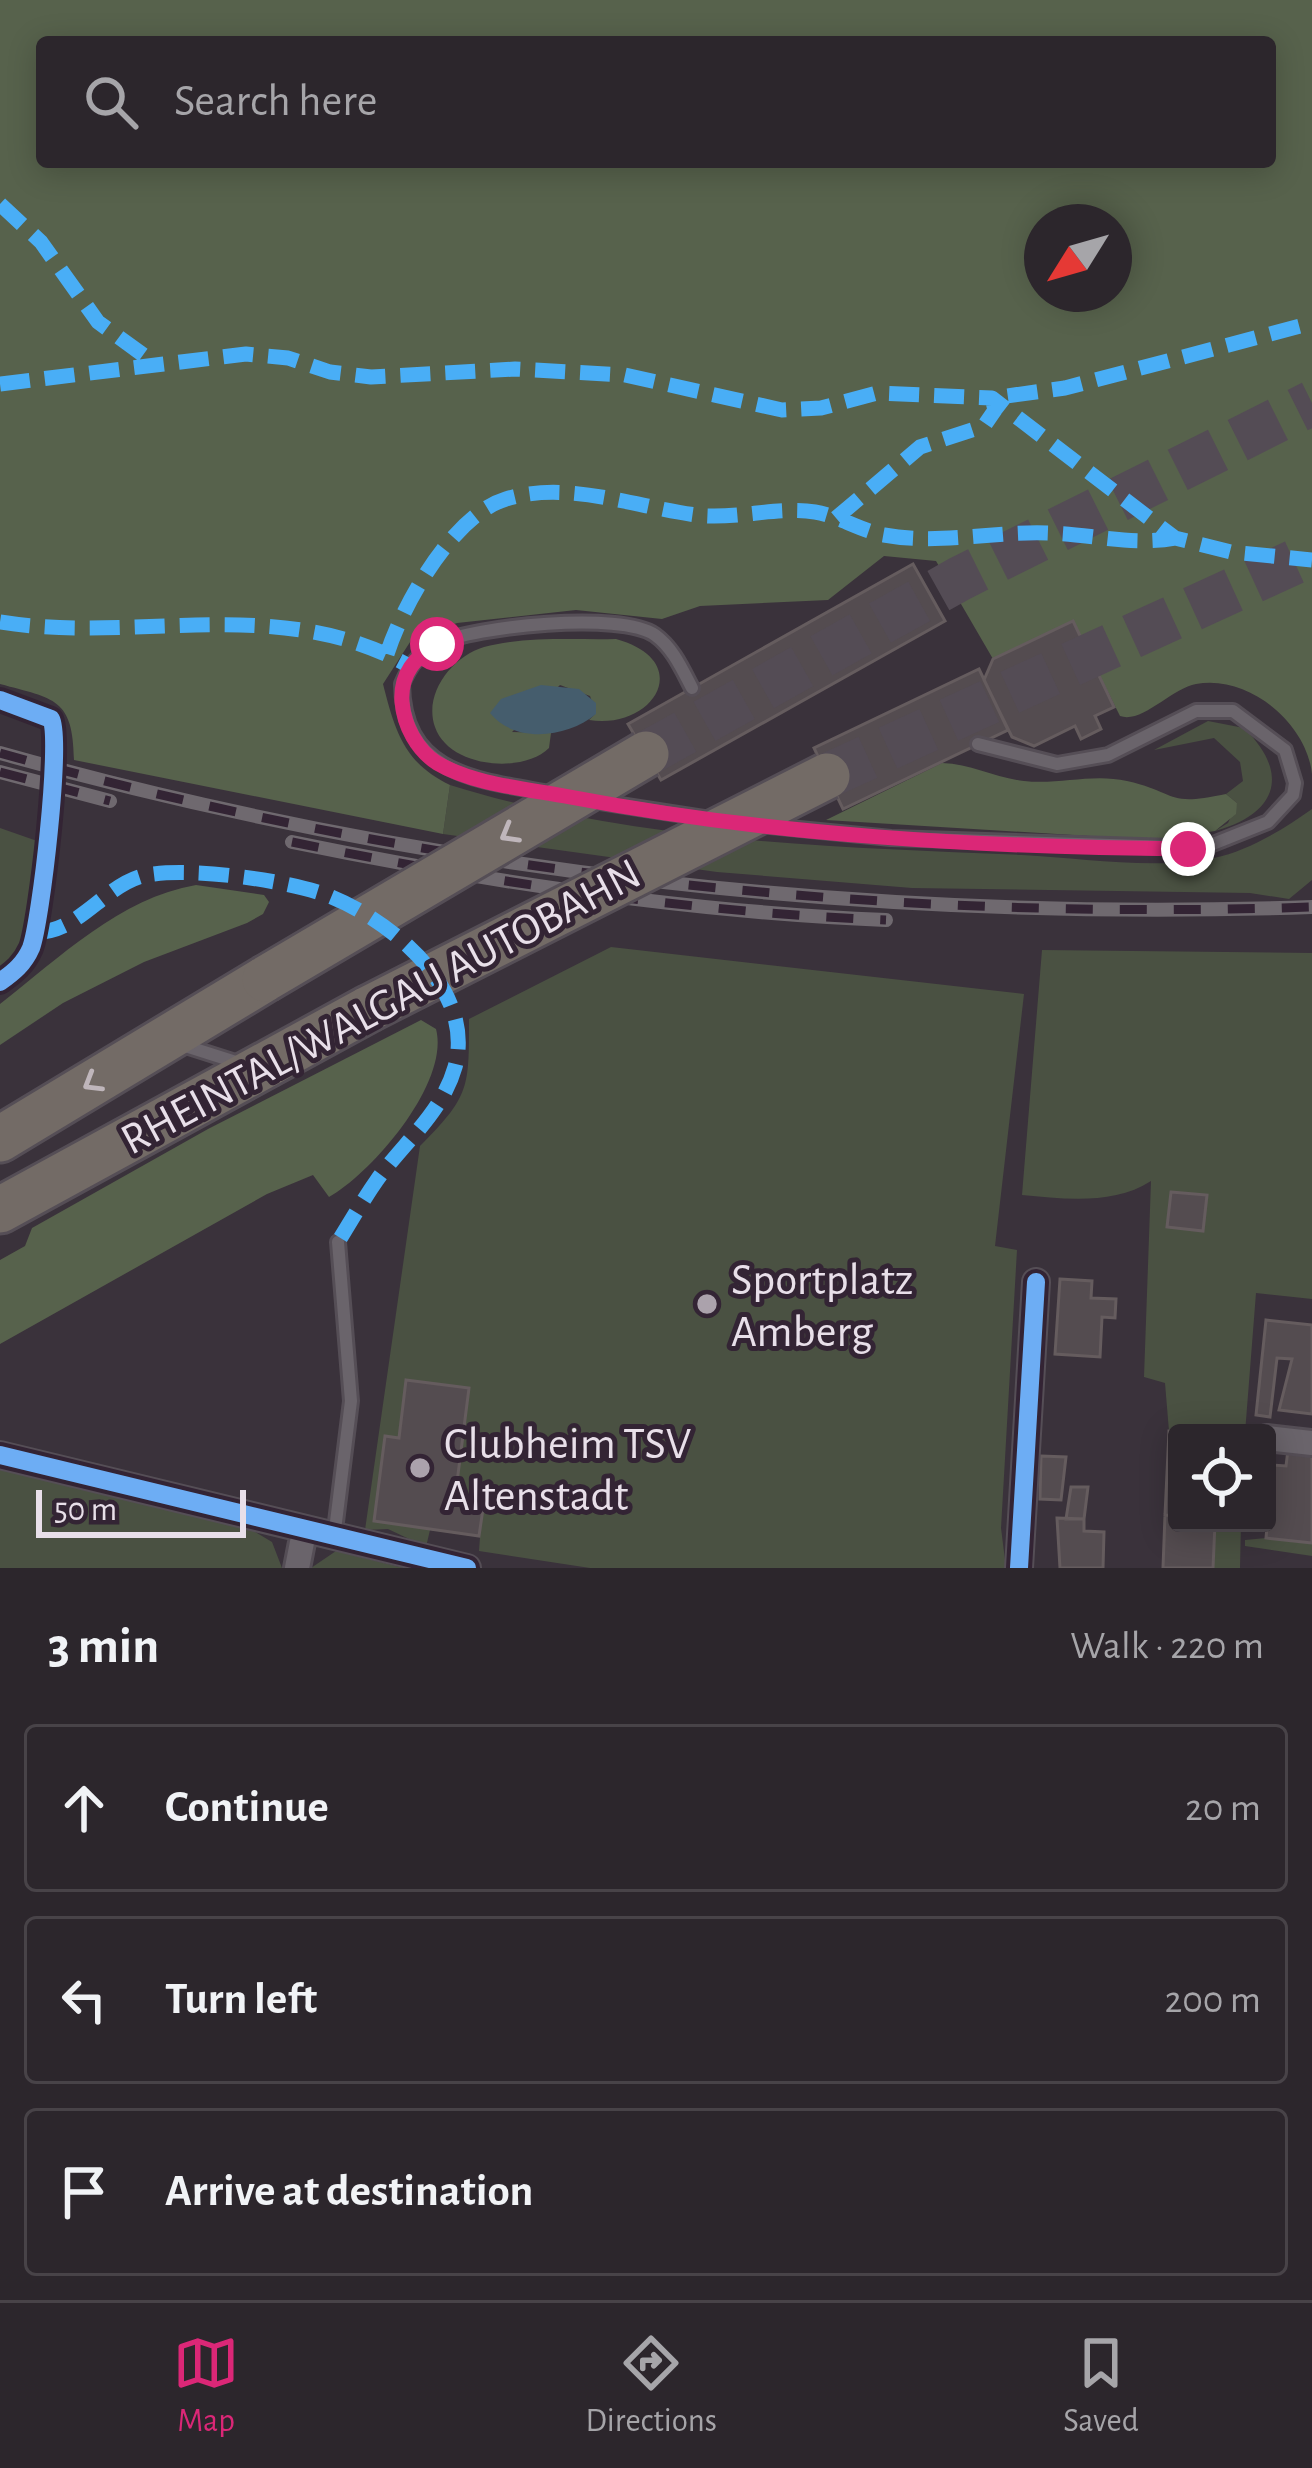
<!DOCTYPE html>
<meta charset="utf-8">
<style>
:root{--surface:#2c262c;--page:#383238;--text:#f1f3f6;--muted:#a6a5a9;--line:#484348;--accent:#db2777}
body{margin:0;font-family:"Alegreya Sans",sans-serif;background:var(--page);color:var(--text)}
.controls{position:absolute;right:36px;bottom:36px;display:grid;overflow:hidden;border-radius:12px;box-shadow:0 6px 30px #0003}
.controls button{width:108px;height:108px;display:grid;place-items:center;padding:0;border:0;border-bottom:3px solid var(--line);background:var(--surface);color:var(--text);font:60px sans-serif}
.compass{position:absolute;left:1024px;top:204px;width:108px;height:108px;border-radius:50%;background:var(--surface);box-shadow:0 6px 30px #0003;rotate:233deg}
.scale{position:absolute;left:36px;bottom:30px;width:210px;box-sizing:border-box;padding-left:12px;border:6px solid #e8dfe9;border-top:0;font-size:33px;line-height:42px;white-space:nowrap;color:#e8dfe9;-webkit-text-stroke:9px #332434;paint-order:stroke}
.stop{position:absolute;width:36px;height:36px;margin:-27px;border:9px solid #db2777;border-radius:50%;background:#fff}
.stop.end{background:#db2777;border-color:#fff;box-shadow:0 3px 12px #0008}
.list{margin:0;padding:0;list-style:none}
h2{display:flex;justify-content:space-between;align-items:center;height:156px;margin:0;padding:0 48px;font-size:51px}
h2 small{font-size:39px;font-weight:400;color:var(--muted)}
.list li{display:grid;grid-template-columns:78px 1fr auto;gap:36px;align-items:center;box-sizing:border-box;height:168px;margin:0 24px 24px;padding:0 24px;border:3px solid var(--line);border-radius:12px}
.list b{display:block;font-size:45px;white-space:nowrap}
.list em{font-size:39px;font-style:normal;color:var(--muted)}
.icon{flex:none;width:66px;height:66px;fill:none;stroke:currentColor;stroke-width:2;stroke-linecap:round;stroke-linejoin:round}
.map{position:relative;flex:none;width:1312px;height:1568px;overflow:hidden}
.search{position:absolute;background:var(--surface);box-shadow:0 6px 30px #0003;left:36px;right:36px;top:36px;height:132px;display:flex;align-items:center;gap:30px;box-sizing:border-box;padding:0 42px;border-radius:12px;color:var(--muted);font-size:45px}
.sheet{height:732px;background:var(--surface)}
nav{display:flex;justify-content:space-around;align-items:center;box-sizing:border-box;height:168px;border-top:3px solid var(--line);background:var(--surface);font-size:33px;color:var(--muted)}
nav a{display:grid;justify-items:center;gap:6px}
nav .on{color:var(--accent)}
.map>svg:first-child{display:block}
</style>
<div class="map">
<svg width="1312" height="1568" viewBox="0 0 1312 1568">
<rect width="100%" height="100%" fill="#3a323b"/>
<!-- green -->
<path fill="#4a5142" d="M1208,721L1244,728C1291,774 1277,814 1215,831L1228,823L1237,803L1226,794L1243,781L1240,762L1214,738L1154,750Z
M450,785C632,842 833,847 1022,855C1083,858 1154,870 1214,858C1248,851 1284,829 1312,809V880L1289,899L1250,893L912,888L717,872L443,834Z
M0,828L40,842L28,939L0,973Z
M611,947L1024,994L995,1246L1017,1250L1001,1528L1006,1568H590L479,1551L480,1537L430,1530L426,1547L388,1529L365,1530L420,1146C470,1096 469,1088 469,1019Z
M1042,950L1312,953V1299L1256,1293L1245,1433L1169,1431L1165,1383L1144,1377L1151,1181C1114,1205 1065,1199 1022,1195Z
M0,1464L252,1530L272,1542L282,1568H0Z
M1215,1523H1241L1240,1568H1213Z
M1266,1538L1312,1543V1556L1245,1546V1540Z
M336,1551L404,1568H311Z"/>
<!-- forest -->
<path fill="#57624c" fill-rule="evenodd" d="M0,0H1312V774C1307,724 1249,674 1196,684C1172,688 1142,724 1120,716L1073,622L993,659L936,561L884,556L828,600L700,606L662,619L576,610L457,623L412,639L383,684C395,731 404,763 450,785L443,834L74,760C73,698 55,699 0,684ZM42,42H1270V162H42ZM1042,222H1114V294H1042Z
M616,639C696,661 654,730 589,720L596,713L590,696L560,685L512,732L551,733L549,748C523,774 449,768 435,727C423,693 453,656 484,647C523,636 575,640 616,639Z
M942,763C972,764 996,778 1024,781C1059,785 1092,773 1127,781C1179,793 1165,807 1226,794L1237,803L1236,814L1215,831L1156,840L826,820Z
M196,885L264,895L269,902L263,914L247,923L144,962L63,1003L0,1045V1004C59,958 120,898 196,885Z
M421,1020L436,1029C450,1082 373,1172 329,1197L313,1175L267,1194L0,1344V1260L25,1246L32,1228L208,1129Z"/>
<!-- water -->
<path fill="#455d6d" d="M541,685L579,689L596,703V714C567,738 515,744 490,713L501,699Z"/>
<!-- building -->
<path fill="#544c50" stroke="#655c5e" stroke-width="3" d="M913,564L945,621L661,780L628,724Z
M1073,621L1114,707L1095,716L1101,729L1081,739L1075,726L1034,746L1012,737L984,680L993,659Z
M979,669L1008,730L843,809L814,748Z
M1171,1192L1207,1195L1203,1231L1167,1227Z
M1060,1279L1092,1281L1091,1298L1116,1299L1115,1318L1102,1317L1100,1357L1055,1354Z
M1266,1320L1312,1325V1414L1279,1410L1292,1359L1277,1358L1270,1417L1256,1415Z
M406,1380L469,1388L455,1498L484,1502L479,1536L374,1521L385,1436L399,1438Z
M1169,1431L1210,1433H1177V1516L1165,1515Z
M1288,1450L1312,1453V1543L1266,1538L1273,1465L1286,1466Z
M1041,1456L1066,1457L1061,1500L1040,1499Z
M1071,1487H1088L1084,1519H1066Z
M1165,1515L1177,1516V1523H1215L1213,1568H1163Z
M1057,1518L1084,1519V1531L1104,1532L1103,1568H1060Z"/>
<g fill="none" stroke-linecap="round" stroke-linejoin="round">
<!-- highway-tunnel -->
<path stroke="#544c55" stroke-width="45" stroke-dasharray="45 22" stroke-linecap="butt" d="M646,754L959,579L1312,403
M827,776L1312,554"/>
<defs>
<path id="lane" d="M550,793C478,780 403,775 402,684C410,665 419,653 437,644C475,626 621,611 655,635C673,648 682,669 692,688
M594,801L710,819
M760,825L891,838L1203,848L1268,822L1293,795L1295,783L1285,750L1233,711H1196L1108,755L1057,764L978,744
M176,1043L242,1064
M334,1538L351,1401L338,1242"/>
<path id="street" d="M1267,1438L1312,1443
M0,1455L467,1568
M297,1568L304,1532
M1019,1568L1036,1282"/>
<path id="highway" d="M0,1139L265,979
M0,1210L368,1009"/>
</defs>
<!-- lane casing -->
<use href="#lane" stroke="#554e56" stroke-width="18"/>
<!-- street casing -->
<use href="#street" stroke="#554e56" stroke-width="30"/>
<!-- highway casing -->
<use href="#highway" stroke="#554e56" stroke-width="51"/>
<!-- lane -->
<use href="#lane" stroke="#6a646b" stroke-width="12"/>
<!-- street -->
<use href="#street" stroke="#6a646b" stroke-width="24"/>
<!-- highway -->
<use href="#highway" stroke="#736b66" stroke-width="45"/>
<defs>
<path id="rail" d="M0,753C426,873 870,922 1312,907
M0,772L110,801
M292,842C487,882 687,912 886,920"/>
</defs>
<!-- rail casing -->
<use href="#rail" stroke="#6f696f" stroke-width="14"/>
<!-- rail -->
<use href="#rail" stroke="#332434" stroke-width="9" stroke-dasharray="27" stroke-linecap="butt"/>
<defs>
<path id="highway-bridge" d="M265,979L646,754
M368,1009L827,776"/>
</defs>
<!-- highway-bridge casing -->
<use href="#highway-bridge" stroke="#554e56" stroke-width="51" stroke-linecap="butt"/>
<!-- highway-bridge -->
<use href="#highway-bridge" stroke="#736b66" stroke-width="45"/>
<!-- quiet -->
<path stroke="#49aef6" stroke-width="15" stroke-dasharray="30 15" stroke-linecap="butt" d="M0,204L41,242L98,322L157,365
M0,384L246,354L288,358L330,372L371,377L515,369L625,375L782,410L821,408L877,393L992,398L1175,538L1231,552L1312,560
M836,518L920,447L984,426L995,410L992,398L1065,388L1312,323
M0,622C139,644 280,593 409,666
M387,654C403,604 453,515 506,499C567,480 636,507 696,515C735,520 777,506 815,512C839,516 861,531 884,535C939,545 994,531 1048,533C1092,534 1131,546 1175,538
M35,932C79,934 105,883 147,875C190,867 288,880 329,896C392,921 476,990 455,1067C442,1113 404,1142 377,1180C363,1200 351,1221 338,1242"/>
<defs>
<path id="cycleway" d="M0,700L51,719C62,739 41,921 31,948C24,964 14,972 0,982
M0,1455L467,1568
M1019,1568L1036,1282"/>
</defs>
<!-- cycleway casing -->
<use href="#cycleway" stroke="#332434" stroke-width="26"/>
<!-- cycleway -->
<use href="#cycleway" stroke="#6dadf4" stroke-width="18"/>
</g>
<!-- one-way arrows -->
<defs><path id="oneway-chevron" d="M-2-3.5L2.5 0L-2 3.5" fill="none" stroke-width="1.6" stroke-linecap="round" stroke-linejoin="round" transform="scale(3)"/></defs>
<g stroke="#bfb6bb">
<use href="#oneway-chevron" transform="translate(509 834) rotate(150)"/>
<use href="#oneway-chevron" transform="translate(92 1083) rotate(149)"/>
</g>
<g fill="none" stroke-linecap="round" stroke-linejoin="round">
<!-- route -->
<path stroke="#db2777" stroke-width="15" d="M437,644C414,657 400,675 402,702C404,726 417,750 437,763C474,785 529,789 570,797C774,836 981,847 1188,849"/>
</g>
<!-- markers -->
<g fill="#aba2ac" stroke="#332434" stroke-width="4.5">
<circle cx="707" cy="1304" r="12"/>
<circle cx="420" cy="1468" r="12"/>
</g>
<g text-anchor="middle" stroke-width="10" stroke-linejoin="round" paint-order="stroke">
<!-- street labels -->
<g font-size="45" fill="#e8dfe9" stroke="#332434">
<text transform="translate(380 1005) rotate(-28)" y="16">RHEINTAL/WALGAU AUTOBAHN</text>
</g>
<!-- poi labels -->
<g font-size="45" fill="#e8dfe9" stroke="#332434" text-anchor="start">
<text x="731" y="1294">Sportplatz<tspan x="731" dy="52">Amberg</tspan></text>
<text x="444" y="1458">Clubheim TSV<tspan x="444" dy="52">Altenstadt</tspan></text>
</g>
</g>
</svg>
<div class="controls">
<button><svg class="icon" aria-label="locate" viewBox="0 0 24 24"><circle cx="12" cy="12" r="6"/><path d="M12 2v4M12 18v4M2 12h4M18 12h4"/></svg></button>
</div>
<svg class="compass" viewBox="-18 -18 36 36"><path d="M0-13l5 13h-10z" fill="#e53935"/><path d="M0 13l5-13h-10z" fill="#a6a5a9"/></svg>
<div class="scale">50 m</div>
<div class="stop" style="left:437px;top:644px"></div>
<div class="stop end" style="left:1188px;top:849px"></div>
<div class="search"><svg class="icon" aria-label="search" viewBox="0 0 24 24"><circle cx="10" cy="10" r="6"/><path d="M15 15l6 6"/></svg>Search here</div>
</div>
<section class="sheet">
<h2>3 min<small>Walk · 220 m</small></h2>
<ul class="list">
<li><svg class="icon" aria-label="ahead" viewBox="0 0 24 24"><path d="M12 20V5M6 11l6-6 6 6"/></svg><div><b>Continue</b></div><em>20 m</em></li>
<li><svg class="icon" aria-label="left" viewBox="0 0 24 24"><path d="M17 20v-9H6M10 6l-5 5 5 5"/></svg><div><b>Turn left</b></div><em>200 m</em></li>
<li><svg class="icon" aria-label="arrive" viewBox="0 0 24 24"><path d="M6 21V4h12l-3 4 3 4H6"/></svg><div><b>Arrive at destination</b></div></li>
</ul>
</section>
<nav>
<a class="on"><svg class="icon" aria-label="map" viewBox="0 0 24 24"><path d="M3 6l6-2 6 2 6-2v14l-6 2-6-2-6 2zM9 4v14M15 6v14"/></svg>Map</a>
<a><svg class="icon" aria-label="directions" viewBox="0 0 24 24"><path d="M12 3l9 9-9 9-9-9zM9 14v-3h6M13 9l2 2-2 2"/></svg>Directions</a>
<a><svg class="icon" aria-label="saved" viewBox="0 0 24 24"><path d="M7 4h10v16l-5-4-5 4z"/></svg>Saved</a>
</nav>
